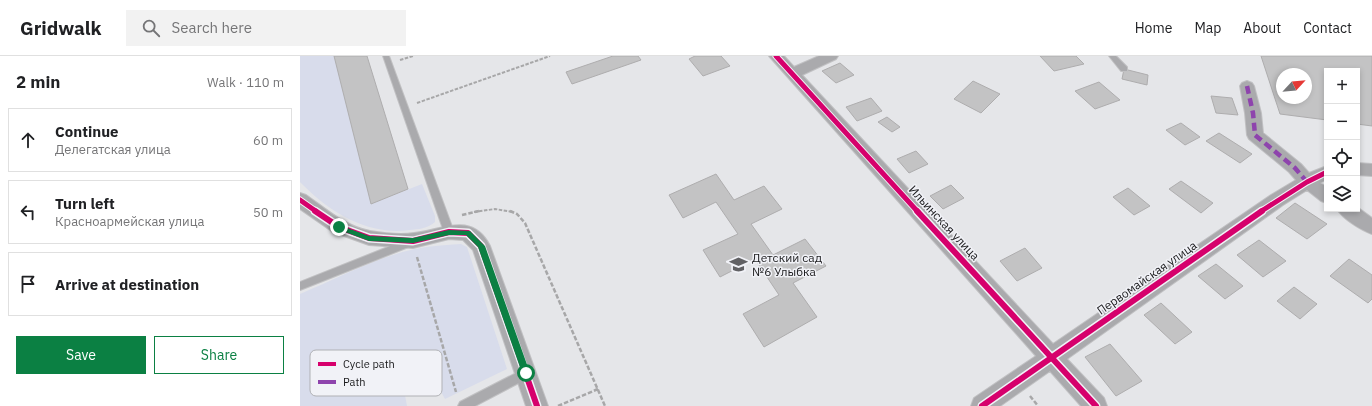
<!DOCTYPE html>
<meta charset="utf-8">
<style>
:root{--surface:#fff;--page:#f2f2f2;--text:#202124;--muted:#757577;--line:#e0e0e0;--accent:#0b8043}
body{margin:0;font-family:"IBM Plex Sans",sans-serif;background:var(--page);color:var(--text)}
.controls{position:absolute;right:12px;top:12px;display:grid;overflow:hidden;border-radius:0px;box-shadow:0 2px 6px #0003}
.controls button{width:36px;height:36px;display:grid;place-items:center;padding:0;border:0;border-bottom:1px solid var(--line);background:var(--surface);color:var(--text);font:20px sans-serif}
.compass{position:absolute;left:976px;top:12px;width:36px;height:36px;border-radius:50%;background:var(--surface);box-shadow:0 2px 6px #0003;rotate:64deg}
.stop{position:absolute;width:12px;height:12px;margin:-9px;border:3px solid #0b8043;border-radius:50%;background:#fff}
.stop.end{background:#0b8043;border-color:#fff;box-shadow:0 1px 4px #0008}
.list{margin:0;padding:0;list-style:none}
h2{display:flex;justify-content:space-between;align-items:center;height:52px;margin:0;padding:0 16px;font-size:17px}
h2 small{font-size:13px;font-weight:400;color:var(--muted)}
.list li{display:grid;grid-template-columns:26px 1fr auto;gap:12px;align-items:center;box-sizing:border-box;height:64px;margin:0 8px 8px;padding:0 8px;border:1px solid var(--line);border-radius:0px}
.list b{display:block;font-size:15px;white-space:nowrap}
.list p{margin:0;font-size:13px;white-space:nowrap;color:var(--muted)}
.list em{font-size:13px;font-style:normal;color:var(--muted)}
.actions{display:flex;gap:8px;padding:12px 16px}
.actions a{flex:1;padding:9px 0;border:1px solid var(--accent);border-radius:0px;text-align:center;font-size:14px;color:var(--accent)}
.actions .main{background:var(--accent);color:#fff}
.icon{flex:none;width:22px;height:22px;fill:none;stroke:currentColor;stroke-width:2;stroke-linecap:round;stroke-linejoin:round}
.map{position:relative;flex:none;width:1072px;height:350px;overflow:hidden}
header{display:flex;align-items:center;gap:24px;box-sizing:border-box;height:56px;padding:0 20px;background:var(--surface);border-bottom:1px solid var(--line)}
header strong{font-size:19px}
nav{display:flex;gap:22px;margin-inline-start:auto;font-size:14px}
.search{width:280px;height:36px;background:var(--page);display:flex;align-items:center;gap:10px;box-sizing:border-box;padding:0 14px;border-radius:0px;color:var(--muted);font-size:15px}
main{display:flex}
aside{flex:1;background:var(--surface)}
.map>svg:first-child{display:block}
</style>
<header>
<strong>Gridwalk</strong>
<div class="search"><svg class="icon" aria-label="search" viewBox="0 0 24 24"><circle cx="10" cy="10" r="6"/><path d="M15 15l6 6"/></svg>Search here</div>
<nav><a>Home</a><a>Map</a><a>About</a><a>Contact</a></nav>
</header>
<main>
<aside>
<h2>2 min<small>Walk · 110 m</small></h2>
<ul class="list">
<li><svg class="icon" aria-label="ahead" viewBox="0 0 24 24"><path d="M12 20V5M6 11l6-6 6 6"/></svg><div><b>Continue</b><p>Делегатская улица</p></div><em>60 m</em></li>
<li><svg class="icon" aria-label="left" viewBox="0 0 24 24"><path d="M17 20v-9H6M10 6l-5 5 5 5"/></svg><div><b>Turn left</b><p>Красноармейская улица</p></div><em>50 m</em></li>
<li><svg class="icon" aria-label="arrive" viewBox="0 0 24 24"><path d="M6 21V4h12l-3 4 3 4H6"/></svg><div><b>Arrive at destination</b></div></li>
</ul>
<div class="actions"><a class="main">Save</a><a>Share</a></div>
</aside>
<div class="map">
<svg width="1072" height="350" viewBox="0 0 1072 350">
<rect width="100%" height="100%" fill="#e5e6e9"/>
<!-- green -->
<path fill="#d8dceb" d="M0,0H34L71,148L122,128L135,160V166C127,173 119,173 109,174C67,180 28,155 0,126Z
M161,188L167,191L207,313L145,343L134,323L131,309L102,323L107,350H0V238C36,223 77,201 115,193C130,190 146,189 161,188Z"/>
<!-- building -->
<path fill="#c3c3c4" stroke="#aeadae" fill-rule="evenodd" d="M34,0H67L108,133L71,148Z
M313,0H338L341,4L272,28L266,16Z
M395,0H421L430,10L403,20L389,3Z
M740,0H776L784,8L754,15Z
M961,0H1072V70L1057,68V15H1027V64L980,58ZM982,18H1006V42H982Z
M540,7L554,19L536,27L522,15Z
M824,13L848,19L847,29L822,23Z
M673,25L700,38L681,57L654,43Z
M799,26L820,44L795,53L775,35Z
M911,40L932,42L938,59L916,57Z
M571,42L582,55L557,65L546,51Z
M587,61L600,71L592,76L578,66Z
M881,67L900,81L885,89L866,74Z
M919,77L952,98L940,107L906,85Z
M616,95L628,108L609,117L597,103Z
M416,118L434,144L464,130L482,153L451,168L473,199L505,183L526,210L493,227L517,261L464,291L443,258L479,239L455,203L420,221L403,194L438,178L416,146L383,162L369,139Z
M881,125L913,147L901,157L869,133Z
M651,129L664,142L643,153L630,140Z
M828,132L850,150L834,159L813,141Z
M995,147L1027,168L1007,183L976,162Z
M959,184L986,205L963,221L937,199Z
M725,192L742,212L717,225L700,205Z
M1049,203L1072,219V243L1068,247L1030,220Z
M916,208L943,230L925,243L898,220Z
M994,231L1017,248L1000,263L977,245Z
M861,247L892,276L875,288L844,259Z
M810,288L842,325L816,340L785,301Z"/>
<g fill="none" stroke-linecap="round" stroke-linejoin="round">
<defs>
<path id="service" d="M83,0H89L154,176L152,179H146L144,176Z
M809,0H816L827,11V15H821Z
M108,183L111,184L113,187L111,190L0,234V226Z
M226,312L230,313L231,317L230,321L175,350H158L160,346Z"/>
<path id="minor" d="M469,0H484L494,11L519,0H538L536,3L502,19L753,288L971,139L996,124L989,116L949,83L947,79L945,57L940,30L942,27L947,25L952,27L954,30L961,57L963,77L1001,108L1009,117L1027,110V123L1020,127L1027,131V147L1021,145L1007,134L983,149L767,303L804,342L807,350H781L750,315L700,350H671L674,342L736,300Z
M1057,107L1072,108V120L1057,119Z
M0,137L6,139C26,153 46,171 70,175C82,177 102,179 114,177C142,174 172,155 190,190L248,350H226L173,194L163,184L149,183L113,192L69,189L33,176L0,153Z
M1057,151L1072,162V178C1061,174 1043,163 1037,153H1057Z"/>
</defs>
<!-- service casing -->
<use href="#service" stroke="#c1c1c3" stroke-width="2"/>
<!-- minor casing -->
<use href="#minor" stroke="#c1c1c3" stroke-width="2"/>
<!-- path-far1 -->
<path stroke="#a7a7a8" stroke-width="2" stroke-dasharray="3.5 1.5" stroke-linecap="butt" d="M100,4L113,0
M117,47L250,0
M174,156L195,153L213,156"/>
<!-- path -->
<path stroke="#a7a7a8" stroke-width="2.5" stroke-dasharray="4.5 2" stroke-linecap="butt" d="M210,155L217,158L225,167L305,350
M162,159L179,155
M117,201L156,336
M730,340L738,350
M258,350L298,333"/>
<!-- service -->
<use href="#service" fill="#aaaaad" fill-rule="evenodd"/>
<!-- minor -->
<use href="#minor" fill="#aaaaad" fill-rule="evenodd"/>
<!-- quiet -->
<path stroke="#8e44ad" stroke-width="4.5" stroke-dasharray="8 4.5" stroke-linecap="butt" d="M947,30L953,57L955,79L995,112L1007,126"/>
<defs>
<path id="cycleway-far1" d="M476,0L618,156
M0,144L17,156
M960,156L1007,126L1027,116"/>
<path id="cycleway" d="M15,155L39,171L69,182L113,185L149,176L168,177L181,190L237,350
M617,155L796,350
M682,350L962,155"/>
</defs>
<!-- cycleway-far1 casing -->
<use href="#cycleway-far1" stroke="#f1f2f7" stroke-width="7"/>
<!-- cycleway casing -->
<use href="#cycleway" stroke="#f1f2f7" stroke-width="9"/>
<!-- cycleway-far1 -->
<use href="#cycleway-far1" stroke="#d6006c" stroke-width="5"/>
<!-- cycleway -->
<use href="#cycleway" stroke="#d6006c" stroke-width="6"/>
</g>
<!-- route -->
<path fill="#0b8043" d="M39,169L69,180L113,182L149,174L170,175L185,190L230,317L228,319L226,320L222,317L178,191L166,179H149L113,187L69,185L37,173L36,171Z"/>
<!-- icons -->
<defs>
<symbol id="school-bare" viewBox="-9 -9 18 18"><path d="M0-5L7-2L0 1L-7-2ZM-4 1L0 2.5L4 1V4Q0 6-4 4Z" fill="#616164" stroke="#f1f2f7" stroke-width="2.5" paint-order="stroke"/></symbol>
</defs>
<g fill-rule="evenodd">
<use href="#school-bare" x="426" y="196" width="25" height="25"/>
</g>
<g text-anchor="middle" stroke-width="3" stroke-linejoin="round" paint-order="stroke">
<!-- street labels -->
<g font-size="12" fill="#1a1a1c" stroke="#f1f2f7">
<text transform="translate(644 167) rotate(47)" y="4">Ильинская улица</text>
<text transform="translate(847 222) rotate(-35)" y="4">Первомайская улица</text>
</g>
<!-- poi labels -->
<g font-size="12" fill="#1a1a1c" stroke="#f1f2f7" text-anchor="start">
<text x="452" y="206">Детский сад<tspan x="452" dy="14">№6 Улыбка</tspan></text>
</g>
</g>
<!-- legend -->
<rect x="10" y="294" width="132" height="46" rx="6" fill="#f1f2f7" stroke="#b0b1b5" stroke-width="1"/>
<rect x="18" y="306" width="18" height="4" fill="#d6006c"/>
<rect x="18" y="324" width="18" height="4" fill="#8e44ad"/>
<g font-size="11" fill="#1a1a1c">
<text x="43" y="312">Cycle path</text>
<text x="43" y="330">Path</text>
</g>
</svg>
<div class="controls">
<button>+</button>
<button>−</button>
<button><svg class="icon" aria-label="locate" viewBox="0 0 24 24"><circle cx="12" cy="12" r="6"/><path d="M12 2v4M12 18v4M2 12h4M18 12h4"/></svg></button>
<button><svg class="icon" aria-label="layers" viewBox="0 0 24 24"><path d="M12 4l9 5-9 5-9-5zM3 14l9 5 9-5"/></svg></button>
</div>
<svg class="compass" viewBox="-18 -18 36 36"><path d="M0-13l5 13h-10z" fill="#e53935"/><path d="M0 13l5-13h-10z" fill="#757577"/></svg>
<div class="stop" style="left:226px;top:317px"></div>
<div class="stop end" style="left:39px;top:171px"></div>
</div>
</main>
